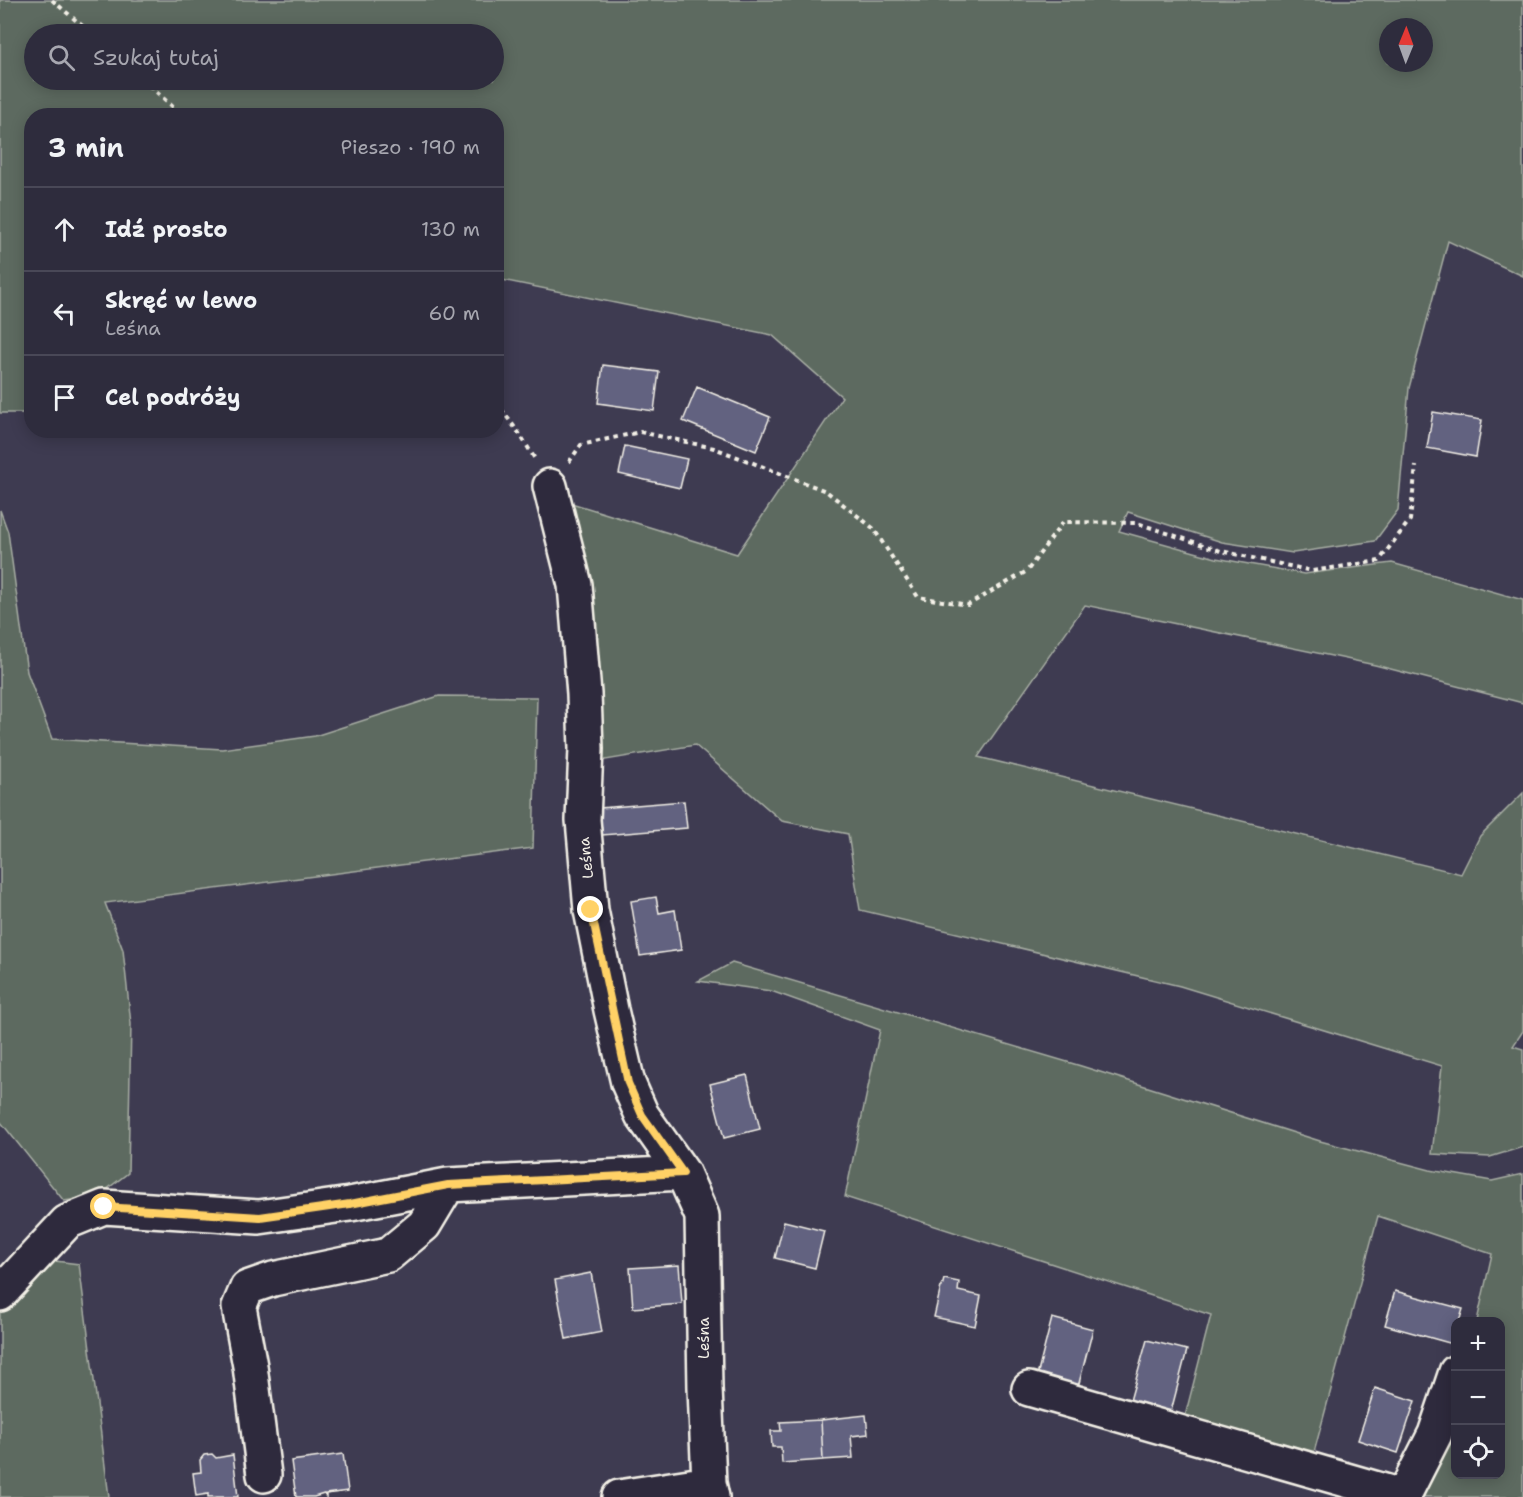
<!DOCTYPE html>
<html lang="pl">
<meta charset="utf-8">
<style>
:root{--surface:#2e2c3d;--page:#3a3848;--text:#f1f3f6;--muted:#a7a7b0;--line:#494857}
body{margin:0;font-family:"Shantell Sans",sans-serif;background:var(--page);color:var(--text)}
.controls{position:absolute;right:18px;bottom:18px;display:grid;overflow:hidden;border-radius:12px;box-shadow:0 3px 15px #0003}
.controls button{width:54px;height:54px;display:grid;place-items:center;padding:0;border:0;border-bottom:2px solid var(--line);background:var(--surface);color:var(--text);font:30px sans-serif}
.compass{position:absolute;left:1379px;top:18px;width:54px;height:54px;border-radius:50%;background:var(--surface);box-shadow:0 3px 15px #0003;rotate:1deg}
.stop{position:absolute;width:18px;height:18px;margin:-14px;border:4px solid #ffd166;border-radius:50%;background:#fff}
.stop.end{background:#ffd166;border-color:#fff;box-shadow:0 2px 6px #0008}
.list{margin:0;padding:0;list-style:none}
h2{display:flex;justify-content:space-between;align-items:center;height:78px;margin:0;padding:0 24px;font-size:26px}
h2 small{font-size:20px;font-weight:400;color:var(--muted)}
.list li{display:grid;grid-template-columns:39px 1fr auto;gap:18px;align-items:center;box-sizing:border-box;height:84px;padding:0 24px;border-top:2px solid var(--line)}
.list b{display:block;font-size:22px;white-space:nowrap}
.list p{margin:0;font-size:20px;white-space:nowrap;color:var(--muted)}
.list em{font-size:20px;font-style:normal;color:var(--muted)}
.icon{flex:none;width:33px;height:33px;fill:none;stroke:currentColor;stroke-width:2;stroke-linecap:round;stroke-linejoin:round}
.map{position:relative;flex:none;width:1523px;height:1497px;overflow:hidden}
.search{position:absolute;background:var(--surface);box-shadow:0 3px 15px #0003;left:24px;top:24px;width:480px;height:66px;display:flex;align-items:center;gap:15px;box-sizing:border-box;padding:0 21px;border-radius:33px;color:var(--muted);font-size:22px}
.panel{position:absolute;background:var(--surface);box-shadow:0 3px 15px #0003;left:24px;top:108px;width:480px;height:330px;border-radius:24px}
.map>svg:first-child{display:block}
</style>
<div class="map">
<svg width="1523" height="1497" viewBox="0 0 1523 1497">
<rect width="100%" height="100%" fill="#3e3b51"/>
<filter id="ink" filterUnits="userSpaceOnUse"><feTurbulence type="fractalNoise" baseFrequency=".0167" numOctaves="2"/><feDisplacementMap in="SourceGraphic" scale="12" xChannelSelector="R" yChannelSelector="G"/><feConvolveMatrix kernelMatrix="1 2 1 2 8 2 1 2 1" color-interpolation-filters="sRGB"/></filter>
<g filter="url(#ink)">
<!-- green -->
<path fill="#5d6a60" stroke="#a8aea4" stroke-width="1.5" fill-rule="evenodd" d="M0,0H1523V276L1448,241L1409,388L1398,510L1375,541L1293,553L1222,542L1128,512L1119,531L1216,558L1304,574L1392,563L1523,600V703L1375,665L1085,605L978,757L1461,874L1480,836L1523,793V1031L1513,1046L1523,1049V1147L1490,1157L1432,1154L1442,1066L1180,986L860,910L848,834L782,821L695,745L594,762L565,501L737,554L842,397L772,335L497,279L496,116H32L31,413H0ZM1388,27H1424V63H1388ZM34,34H494V80H34Z
M0,510L8,532L27,672L52,739L222,749L315,736L439,696L537,697L533,848L105,903L123,950L131,1024L128,1173L98,1196L64,1201L0,1121Z
M732,963L1081,1066L1320,1141L1430,1170L1492,1181L1523,1174V1497H1413L1455,1397L1456,1474H1500V1322L1477,1321L1492,1254L1378,1216L1310,1467L1182,1428L1211,1315L845,1197L880,1030L771,991L698,981Z
M47,1260L79,1264L109,1497H0V1307Z"/>
<!-- building -->
<path fill="#626280" stroke="#f4f1e8" stroke-width="1.5" d="M603,365L659,372L654,411L598,403Z
M697,387L770,417L756,451L683,421Z
M1433,412L1482,420L1476,457L1427,448Z
M625,446L687,459L680,488L619,474Z
M684,801L687,828L602,835L600,808Z
M656,897L659,913L675,910L681,950L640,956L631,901Z
M747,1075L760,1129L724,1138L710,1084Z
M784,1221L824,1231L815,1268L775,1258Z
M679,1265L682,1304L633,1308L630,1268Z
M591,1273L602,1332L566,1339L555,1280Z
M944,1279L959,1282L958,1291L981,1296L975,1326L934,1317L941,1287H942Z
M1395,1291L1463,1309L1459,1322H1456L1453,1344L1385,1325Z
M1052,1318L1093,1329L1077,1391L1036,1380Z
M1147,1340L1187,1350L1169,1419L1128,1408Z
M1375,1388L1415,1401L1398,1453L1358,1440Z
M866,1415L868,1434L851,1436L853,1458L823,1460L821,1420Z
M821,1420L823,1460L782,1463L781,1447H772L771,1431H781L780,1422Z
M212,1454L216,1458L233,1455L238,1497H208V1494L196,1496L193,1473L201,1472L200,1460L204,1455Z
M343,1454L348,1491L326,1494V1497L324,1494L314,1497H296L291,1461Z"/>
<g fill="none" stroke-linecap="round" stroke-linejoin="round">
<defs>
<path id="minor" d="M550,486L575,585L584,694L586,749L583,820L591,910L611,1010L628,1083L642,1115L683,1173L702,1216L705,1388L709,1483L712,1497
M0,1294L67,1222L104,1207L259,1217L350,1204L448,1185L683,1173
M1029,1389L1388,1492L1393,1497
M264,1475L250,1366L239,1307L247,1288L273,1279L388,1255L424,1225L448,1185
M619,1497L709,1483
M1403,1497L1435,1434L1456,1372"/>
</defs>
<!-- minor casing -->
<use href="#minor" stroke="#f4f1e8" stroke-width="38"/>
<!-- path -->
<path stroke="#f4f1e8" stroke-width="4" stroke-dasharray="4.5 4.5" stroke-linecap="butt" d="M52,0L92,34
M143,80L183,116
M496,402L521,436L535,459
M569,462L581,445L640,432L714,448L826,491L873,528L918,597L968,605L1027,571L1063,522L1137,523L1221,551L1312,571L1379,561L1410,520L1416,466"/>
<!-- minor -->
<use href="#minor" stroke="#2f2a3d" stroke-width="33"/>
</g>
</g>
<g fill="none" stroke-linecap="round" stroke-linejoin="round" filter="url(#ink)">
<!-- route -->
<path stroke="#ffd166" stroke-width="8" d="M104,1207L260,1217L350,1204L448,1185L683,1173L642,1115L628,1083L591,910"/>
</g>
<g text-anchor="middle" stroke-width="4.5" stroke-linejoin="round" paint-order="stroke">
<!-- street labels -->
<g font-size="15" fill="#f4f1e8" stroke="#2f2a3d">
<text transform="translate(586 858) rotate(-96)" y="5">Leśna</text>
<text transform="translate(704 1338) rotate(-90)" y="5">Leśna</text>
</g>
</g>
</svg>
<div class="controls">
<button>+</button>
<button>−</button>
<button><svg class="icon" aria-label="locate" viewBox="0 0 24 24"><circle cx="12" cy="12" r="6"/><path d="M12 2v4M12 18v4M2 12h4M18 12h4"/></svg></button>
</div>
<svg class="compass" viewBox="-18 -18 36 36"><path d="M0-13l5 13h-10z" fill="#e53935"/><path d="M0 13l5-13h-10z" fill="#a7a7b0"/></svg>
<div class="stop" style="left:104px;top:1207px"></div>
<div class="stop end" style="left:591px;top:910px"></div>
<div class="search"><svg class="icon" aria-label="search" viewBox="0 0 24 24"><circle cx="10" cy="10" r="6"/><path d="M15 15l6 6"/></svg>Szukaj tutaj</div>
<section class="panel">
<h2>3 min<small>Pieszo · 190 m</small></h2>
<ul class="list">
<li><svg class="icon" aria-label="ahead" viewBox="0 0 24 24"><path d="M12 20V5M6 11l6-6 6 6"/></svg><div><b>Idź prosto</b></div><em>130 m</em></li>
<li><svg class="icon" aria-label="left" viewBox="0 0 24 24"><path d="M17 20v-9H6M10 6l-5 5 5 5"/></svg><div><b>Skręć w lewo</b><p>Leśna</p></div><em>60 m</em></li>
<li><svg class="icon" aria-label="arrive" viewBox="0 0 24 24"><path d="M6 21V4h12l-3 4 3 4H6"/></svg><div><b>Cel podróży</b></div></li>
</ul>
</section>
</div>
